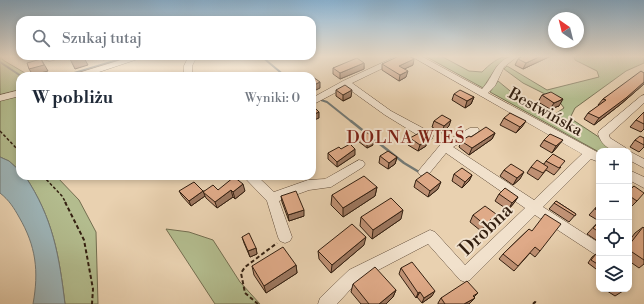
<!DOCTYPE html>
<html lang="pl">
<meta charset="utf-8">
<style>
:root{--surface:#fff;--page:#f2f2f3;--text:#1f2937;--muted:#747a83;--line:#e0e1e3}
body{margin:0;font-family:"Libre Bodoni",serif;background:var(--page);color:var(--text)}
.controls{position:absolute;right:12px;bottom:12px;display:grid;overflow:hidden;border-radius:8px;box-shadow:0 2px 6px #0003}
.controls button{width:36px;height:36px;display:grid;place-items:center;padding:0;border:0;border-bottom:1px solid var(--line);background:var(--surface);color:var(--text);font:20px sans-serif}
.compass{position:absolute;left:548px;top:12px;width:36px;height:36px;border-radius:50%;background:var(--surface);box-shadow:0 2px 6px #0003;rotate:325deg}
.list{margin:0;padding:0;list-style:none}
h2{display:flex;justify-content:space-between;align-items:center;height:52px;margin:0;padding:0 16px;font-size:17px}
h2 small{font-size:13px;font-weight:400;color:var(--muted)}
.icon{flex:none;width:22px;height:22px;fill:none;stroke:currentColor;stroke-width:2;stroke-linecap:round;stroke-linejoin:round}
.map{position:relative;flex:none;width:644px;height:304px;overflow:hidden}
.search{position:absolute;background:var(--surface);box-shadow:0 2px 6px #0003;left:16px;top:16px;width:300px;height:44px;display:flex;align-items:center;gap:10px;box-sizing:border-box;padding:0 14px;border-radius:12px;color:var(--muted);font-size:15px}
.panel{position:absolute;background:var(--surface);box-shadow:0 2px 6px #0003;left:16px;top:72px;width:300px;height:108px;border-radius:12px}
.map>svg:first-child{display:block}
</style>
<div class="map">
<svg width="644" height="304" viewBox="0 0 644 304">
<rect width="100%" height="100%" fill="#e9d1b0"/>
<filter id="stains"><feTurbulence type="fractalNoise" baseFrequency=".005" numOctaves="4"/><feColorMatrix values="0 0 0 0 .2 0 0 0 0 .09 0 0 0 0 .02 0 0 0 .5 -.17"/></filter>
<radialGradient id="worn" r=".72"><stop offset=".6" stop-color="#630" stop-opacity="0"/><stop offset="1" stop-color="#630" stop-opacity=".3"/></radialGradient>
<!-- green -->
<path fill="#b3bc8e" stroke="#746e50" d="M0,56L3,60L30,76H20V171L9,161L0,157Z
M425,56H441L469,71L482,72C489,65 499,56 509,56L497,66L483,88Z
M574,56H644V63L626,71L575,108L570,118L620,151L599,152L490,92L498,81L515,95L555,114L564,108L559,101L523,83L504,69L507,66L547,90L599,77L597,71L575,60Z
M25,176H56L79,200L96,232L98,304H65C59,255 53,218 25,176Z
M166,229L189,232L213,240L240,282L260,304H215Z"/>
<!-- water -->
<path fill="#9db4b7" stroke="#737975" d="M0,157L9,161L20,171V176H25C53,218 59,255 65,304H33C39,271 36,246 19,217C14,208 9,200 0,193Z"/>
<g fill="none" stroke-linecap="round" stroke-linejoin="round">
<!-- stream-far1 -->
<path stroke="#737975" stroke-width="2" d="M261,56L285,76
M0,62L21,76
M64,76L131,56
M321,100L327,102L352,122"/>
<!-- stream -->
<path stroke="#737975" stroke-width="2.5" d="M351,121L366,133
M371,137L404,163L419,172"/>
<defs>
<path id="minor" d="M30,56H70L50,61Z
M134,56H147L87,76H74L75,74Z
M189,56H197L192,66V76H184V66Z
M397,56H408L352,83L391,111L432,133L433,136L432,139H424L385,115L346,87L312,105V98L343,81Z
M411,56H421L482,89C495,76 495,56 518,56L504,67L495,86L488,93L599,153V162L591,159L543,207L599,243V257L535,215L470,280L465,282L460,280L428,244L359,280L337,304H318L320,298L349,270L430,230L435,232L465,265L525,208L446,153L428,175L424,176L420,175L418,172L420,169L441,144L470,128H478L479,130L478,132L453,147L534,200L582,154Z
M20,90V96L0,101V95Z
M644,95V103L609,135L610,138L626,148L627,151C613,151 603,149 598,134L599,131L641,96Z
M629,151L644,159V168L629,160Z
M359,160L363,161L365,164L363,167L331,187L309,190L279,201L292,237L290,241L285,243L280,241L278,237L267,201L243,176H257L274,192L308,180L325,179Z
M629,170L644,177V188L629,180Z"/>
</defs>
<!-- minor casing -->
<use href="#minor" stroke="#614c39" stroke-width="1"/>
<!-- path-far1 -->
<path stroke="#342011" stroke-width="1.5" stroke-dasharray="3 2" stroke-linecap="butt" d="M0,131L20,152
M43,176L62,196L66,203"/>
<!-- path -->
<path stroke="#342011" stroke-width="2" stroke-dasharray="4 2.5" stroke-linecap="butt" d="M65,202L84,240L93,289L92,304
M258,304L245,293L241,273L245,267L277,243
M533,304L535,302L538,304"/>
<!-- minor -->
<use href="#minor" fill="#f1e1cc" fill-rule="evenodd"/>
</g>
<!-- wall -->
<path fill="#c09275" stroke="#342011" d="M519,56H551L523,69L515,65L518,59L519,58Z
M364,63V69L340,79L333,74V68Z
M382,64L413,65L404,69L406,77L399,81L382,70Z
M644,73V84L621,104L594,125L584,119L588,113L599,106L598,105L603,99Z
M336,90L351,97L343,101L336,96Z
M454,94L474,97L471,104L465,108L452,100Z
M542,95L559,106L550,109L538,102Z
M644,112V129L641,132L630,127L636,120Z
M504,118L522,127L516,133L500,125Z
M434,121L449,126L442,133L432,127Z
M495,133L492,139L469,155L459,147L461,141L471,137Z
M359,134L373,145L367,148L358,141Z
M410,138L426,146L418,151L408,145Z
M644,138V147L639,152L630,147L635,140Z
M544,140L558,146L552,153L540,146Z
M328,153L355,155L337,167L328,159Z
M380,156L397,157L395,164L388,169L379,163Z
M546,161L561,167L554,175L546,170L538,180L527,173L531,167L544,164Z
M504,170L520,179L513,185L500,176Z
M454,174L472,175L469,181L462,188L452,181Z
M416,180L438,189L428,197L414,187Z
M634,186L637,201L631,207L629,206V190Z
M377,187L375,196L343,217L331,205L332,195Z
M218,190L245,191L235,199L233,197L217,208L206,198L205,196L191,206L182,196L179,191H204Z
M499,194L518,197L514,203L508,210L495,201Z
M281,196L304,216L289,221L282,202Z
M556,201L576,214L569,222L549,209Z
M599,204V242L587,234L599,221L589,215Z
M496,214L492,221L481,231L470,222L473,215Z
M361,217L401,219L372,239L360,226Z
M643,227L644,228V264L639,268L629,261V241L635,233Z
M529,229L540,251L535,257L530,253L514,271L499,259L503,254Z
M242,237L256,248L257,254L250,257L244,243Z
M364,245L331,273L319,259L318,251Z
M596,254L599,256V266L596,269L588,263L592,257Z
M296,265L297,273L266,293L254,275L252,266Z
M401,268L432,296L422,303L417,297L416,298L399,274Z
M353,284L396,290L393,297L386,304H361L351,292Z
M604,289H624L623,291L615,296Z
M478,293L474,297L475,298L469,304H438V303L441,298Z"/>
<!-- shaded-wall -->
<path fill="#9c775f" stroke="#342011" d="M82,56H83L88,65L75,69L70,59Z
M101,56H114L115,57L103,60Z
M541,56H551L523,69L526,63Z
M41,59L48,71L33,75L29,69Z
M414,59L413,65L398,72L399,66Z
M364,63V69L340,79V73Z
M408,71L406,77L399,81L400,75Z
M320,82V88L312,92V86Z
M644,82V84L621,104L594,125L599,118Z
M352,90L351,97L343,101V95Z
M474,97L471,104L465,108L467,101Z
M563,99L559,106L550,109L554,103Z
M319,112V118L312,121V115Z
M451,120L449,126L442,133L444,126Z
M526,121L522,127L516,133L520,127Z
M495,133L492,139L469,155L472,148Z
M374,138L373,145L367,148V142Z
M428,139L426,146L418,151L420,145Z
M563,140L558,146L552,153L556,146Z
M355,149V155L337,167V162Z
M397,157L395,164L388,169L389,163Z
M524,172L520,179L513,185L517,178Z
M472,175L469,181L462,188L465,182Z
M76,176H81L78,178Z
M441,182L438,189L428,197L430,191Z
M243,184L245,191L235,199L233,192Z
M377,187L375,196L343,217V208Z
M231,190L233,197L217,208L215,202Z
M203,191L205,196L191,206L189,201Z
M518,197L514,203L508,210L512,203Z
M304,210V216L289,221L288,215Z
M403,210L401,219L372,239L373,230Z
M496,214L492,221L481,231L485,225Z
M366,237L364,245L331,273L332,265Z
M256,248L257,254L250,257L248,251Z
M296,265L297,273L266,293L264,286Z
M396,290L393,297L386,304H379Z
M435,291L432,296L422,303L424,298Z
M420,292L417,297L416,298L418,293Z
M475,298L469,304H464Z"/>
<!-- building -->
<path fill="#dfaa88" stroke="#342011" d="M68,56H82L70,59Z
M399,56H409L414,59L399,66L408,71L400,75L382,64Z
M523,56H541L526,63L518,59Z
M357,58L364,63L340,73L333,68Z
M41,59L44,65L29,69L27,63Z
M641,71L644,73V82L626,98L599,118L588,113L606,100L603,99Z
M313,77L320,82L312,86V78Z
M345,85L352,90L343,95L336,90Z
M460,90L474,97L467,101L454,94Z
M551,92L563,99L554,103L542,95Z
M312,107H314L319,112L312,115Z
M644,112V124L636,120Z
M510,113L526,121L520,127L504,118Z
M442,115L451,120L444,126L434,121Z
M486,127L495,133L472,148L461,141L469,136L471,137Z
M365,131L374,138L367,142L359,134Z
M419,133L428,139L420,145L410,138Z
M550,134L563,140L556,146L544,140Z
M640,136L644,138V145L635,140Z
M350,144L355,149L337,162L328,153L339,147L341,149Z
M388,151L397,157L389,163L380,156Z
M553,154L565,161L559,168L546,161Z
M537,160L548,167L543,173L531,167Z
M511,164L524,172L517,178L504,170Z
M462,168L472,175L465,182L454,174Z
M427,172L441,182L430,191L416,180Z
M364,176L377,187L343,208L332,195Z
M234,177L243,184L233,192L231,190L215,202L203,192L213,185L218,190Z
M194,182L203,191L189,201L179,191Z
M634,186L644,193L637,201L631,197L629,200V191Z
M505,188L518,197L512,203L499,194Z
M296,191L304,210L288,215L281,196Z
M391,198L403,210L373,230L361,217Z
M556,201L576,214L575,216L554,203Z
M599,204V212L595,209Z
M485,206L496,214L485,225L473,215Z
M545,214L561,224L540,251L535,247L518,266L503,254L529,229L532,231Z
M599,222V232L593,228Z
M352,224L366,237L332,265L318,251Z
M643,227L644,228V260L629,250V245Z
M249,233L256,248L248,251L242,237Z
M283,247L296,265L264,286L252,266Z
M596,254L599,256V265L591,260Z
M412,262L435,291L424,298L420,292L418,293L401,268Z
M375,267L396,290L379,304H369L353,284Z
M467,281L478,293L473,296L475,298L464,304H445L441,298Z
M619,289H624L623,291Z"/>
<!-- sky -->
<linearGradient id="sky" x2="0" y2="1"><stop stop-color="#8ab4d4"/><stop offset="0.57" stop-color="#f5eadb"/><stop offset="1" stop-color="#f5eadb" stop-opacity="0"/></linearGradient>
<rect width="644" height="99" fill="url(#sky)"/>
<g text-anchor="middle" stroke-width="4" stroke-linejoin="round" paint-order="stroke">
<!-- street labels -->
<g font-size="16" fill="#342011" stroke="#f1e1cc">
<text transform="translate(546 111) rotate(29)" y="6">Bestwińska</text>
</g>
<!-- neighbourhood labels -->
<g font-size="17" letter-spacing="1" fill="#7a1f14" stroke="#f1e1cc">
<text x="406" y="143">DOLNA WIEŚ</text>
</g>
<!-- near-street labels -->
<g font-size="19" fill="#342011" stroke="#f1e1cc">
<text transform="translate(485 229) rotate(-44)" y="7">Drobna</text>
</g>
</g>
<rect width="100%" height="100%" filter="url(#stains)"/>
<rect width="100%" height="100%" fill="url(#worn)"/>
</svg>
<div class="controls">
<button>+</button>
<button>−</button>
<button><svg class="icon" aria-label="locate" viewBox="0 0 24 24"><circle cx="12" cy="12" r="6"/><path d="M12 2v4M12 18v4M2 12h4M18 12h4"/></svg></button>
<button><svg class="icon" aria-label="layers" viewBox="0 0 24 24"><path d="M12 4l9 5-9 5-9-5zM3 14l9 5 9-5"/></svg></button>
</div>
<svg class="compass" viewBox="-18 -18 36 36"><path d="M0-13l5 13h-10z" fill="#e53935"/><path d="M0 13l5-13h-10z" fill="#747a83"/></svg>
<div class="search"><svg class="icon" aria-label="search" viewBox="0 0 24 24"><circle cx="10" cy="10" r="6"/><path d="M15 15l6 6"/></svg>Szukaj tutaj</div>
<section class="panel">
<h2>W pobliżu<small>Wyniki: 0</small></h2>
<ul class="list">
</ul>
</section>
</div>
